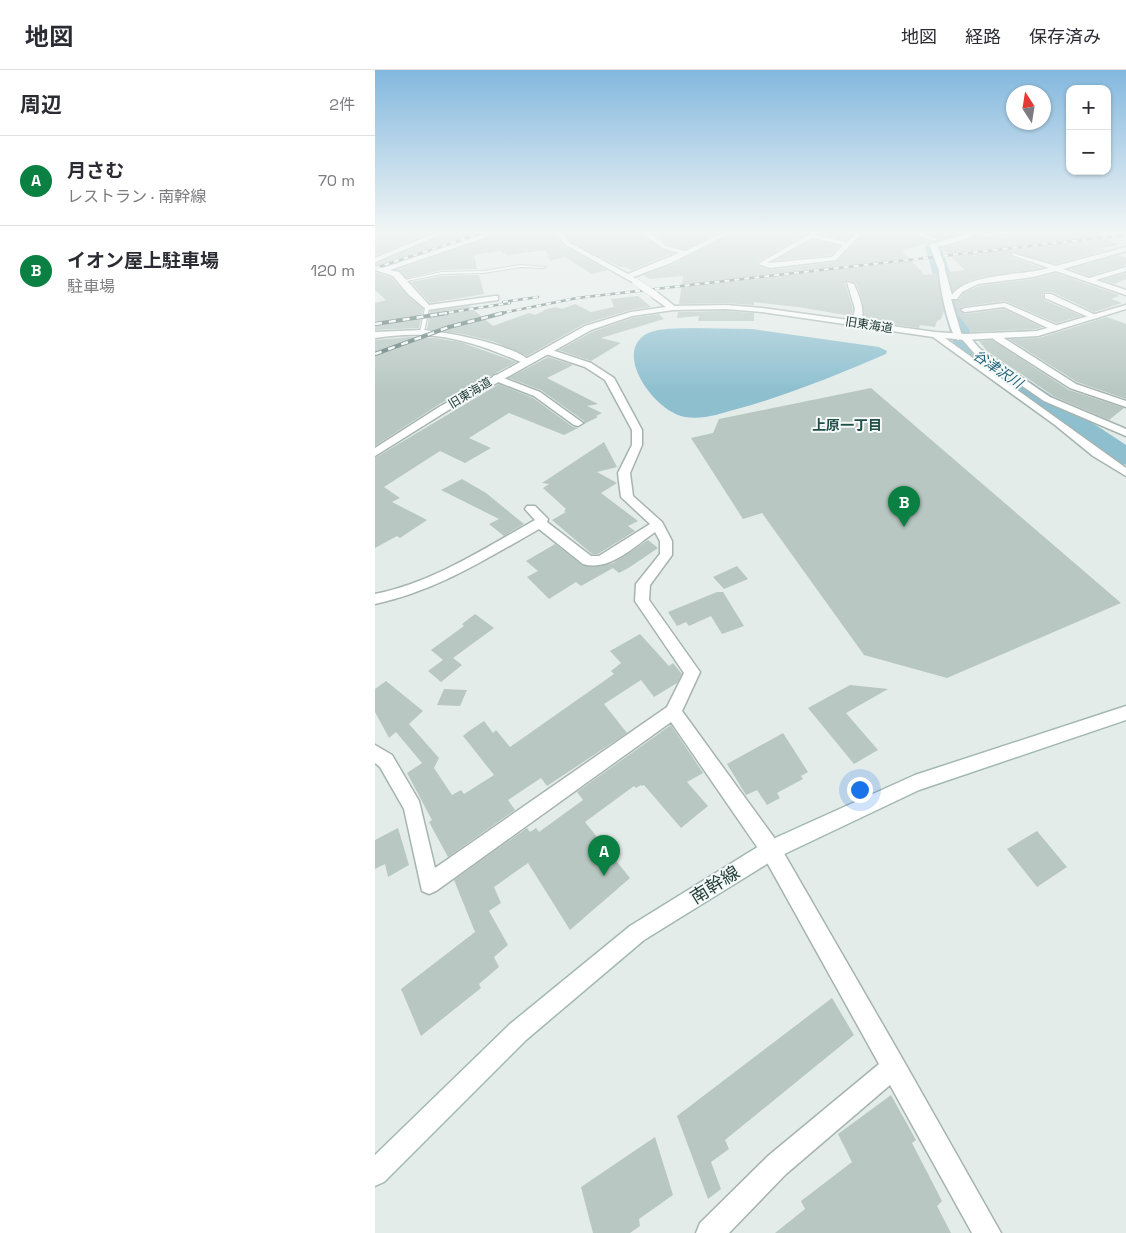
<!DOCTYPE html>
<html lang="ja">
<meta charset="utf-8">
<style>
:root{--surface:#fff;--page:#f2f2f3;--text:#2b2b33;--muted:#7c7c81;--line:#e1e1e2;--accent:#0b8043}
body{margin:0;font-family:"Space Grotesk","Noto Sans JP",sans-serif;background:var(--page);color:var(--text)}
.controls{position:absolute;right:15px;top:15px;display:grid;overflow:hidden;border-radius:10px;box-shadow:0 1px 4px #0004}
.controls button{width:45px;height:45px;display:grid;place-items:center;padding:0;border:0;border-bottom:1px solid var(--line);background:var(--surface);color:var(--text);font:25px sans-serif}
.compass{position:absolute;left:631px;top:15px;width:45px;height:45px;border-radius:50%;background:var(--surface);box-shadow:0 1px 4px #0004;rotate:348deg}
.you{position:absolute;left:484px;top:719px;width:18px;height:18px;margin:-12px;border:4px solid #fff;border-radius:50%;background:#1a73e8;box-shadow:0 0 0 8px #1a73e833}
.badge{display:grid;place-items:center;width:32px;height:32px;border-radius:50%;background:var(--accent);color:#fff;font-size:16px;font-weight:700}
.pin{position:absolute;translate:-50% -41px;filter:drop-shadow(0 1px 2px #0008)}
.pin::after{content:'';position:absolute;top:26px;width:18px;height:15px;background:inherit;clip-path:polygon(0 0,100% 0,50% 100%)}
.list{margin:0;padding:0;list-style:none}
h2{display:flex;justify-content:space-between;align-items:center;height:65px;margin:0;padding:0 20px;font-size:21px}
h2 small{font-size:16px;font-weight:400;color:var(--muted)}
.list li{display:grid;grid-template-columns:32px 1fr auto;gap:15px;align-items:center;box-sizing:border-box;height:90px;padding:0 20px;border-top:1px solid var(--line)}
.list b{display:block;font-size:19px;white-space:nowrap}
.list p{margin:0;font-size:16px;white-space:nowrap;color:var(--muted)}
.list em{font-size:16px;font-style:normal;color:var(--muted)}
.map{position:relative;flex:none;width:751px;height:1163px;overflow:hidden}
header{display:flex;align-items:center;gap:30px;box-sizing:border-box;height:70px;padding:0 25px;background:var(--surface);border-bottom:1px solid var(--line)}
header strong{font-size:24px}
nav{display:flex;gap:28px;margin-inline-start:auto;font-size:18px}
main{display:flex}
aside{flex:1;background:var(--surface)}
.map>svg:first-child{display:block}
</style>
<header>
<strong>地図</strong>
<nav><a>地図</a><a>経路</a><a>保存済み</a></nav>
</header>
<main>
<aside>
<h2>周辺<small>2件</small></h2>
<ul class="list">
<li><span class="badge">A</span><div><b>月さむ</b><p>レストラン · 南幹線</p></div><em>70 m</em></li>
<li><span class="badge">B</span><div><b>イオン屋上駐車場</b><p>駐車場</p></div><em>120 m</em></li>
</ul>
</aside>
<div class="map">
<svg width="751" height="1163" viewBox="0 0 751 1163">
<rect width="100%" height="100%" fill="#e3ece9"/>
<!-- water -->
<path fill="#8dbfcf" d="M315,258L377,259L504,277L512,281L511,284C462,305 413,325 362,339C344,344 328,350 310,347C283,343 241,290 267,267C279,257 301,259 315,258Z"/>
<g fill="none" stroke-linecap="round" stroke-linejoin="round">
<!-- river -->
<path fill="#8dbfcf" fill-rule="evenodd" d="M584,160H602L591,169L567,179L598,270L602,276L751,375V395C730,390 714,370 697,359C660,335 624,310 588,284L578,272L550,177L552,174Z"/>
</g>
<!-- building -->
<path fill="#b8c7c2" d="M0,160H61L0,186Z
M79,160H114L8,196L0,194Z
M134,160H175L190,177L233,200L217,204L190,187L175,191L171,180L133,185L125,181L99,185L102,199L67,200L32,208L22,200Z
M187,160H235L241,165L246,160H262L286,179L298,183L257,200L249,197H245L196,172Z
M276,160H348L310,179L292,174Z
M364,160H436L381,193L382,196L395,200L461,192L486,166L484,160H525L555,172L527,181L550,205L562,203L569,241L566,249L562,251L560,257L545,255L544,258L491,250L488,249V234L481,213L473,210L470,213L478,239L476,246L423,237L379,232V235L351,233L304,234L308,206L275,209L268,205L297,195Z
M451,160H474L477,165L471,170L446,164Z
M545,160H592L563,170V167Z
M642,160H712L744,175L726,178L731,180L681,194L636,182V187L667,198L607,207L594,211L578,222L573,202L590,200L566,178L586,173L600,166L614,169Z
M437,170L464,176L456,185L401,190Z
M743,185L751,188V195L714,206L694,199Z
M0,202L17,208L32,225L48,239L44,258L0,260V233L11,230L0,220Z
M681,203L744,225H742L744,226L736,229L747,233L719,242L677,222H670L668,224L669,230L707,246L681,253L630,231L590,236L584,239L590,244L629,239L667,257L662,259L596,262L583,245L579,231L584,230L588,223L604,216L658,209Z
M751,203V209L739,214L727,210Z
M104,205L109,224L55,233L36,212L67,206Z
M263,226L276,237L255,240L209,254L152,286L120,272L88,264L52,259L55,241L94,236L118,256L154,243L160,245L172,239L181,237L187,239L200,234L216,242L239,237L236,229Z
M351,241L379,243V251H323L324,246L302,248L303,242Z
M284,244L289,249L226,268L246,273L216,291L184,280L217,262L257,248Z
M732,247L751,254V329L702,312L634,269L664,268Z
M35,267L60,268L85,272L141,292L63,335L0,376V270Z
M617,270L694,320L749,338L734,350L680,327L612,281L604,271Z
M173,287L198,295L172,308L223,334L212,336L227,343L221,346L223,347L209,354V351L166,320L134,308Z
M124,314L158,328L198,357L203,358L189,365L134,343L94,368L116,378L90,393L65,381L9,417L25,428L17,432L52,450L25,468L22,466L0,478V388Z
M496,318L746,533L572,608L489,585L387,443L368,449L316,368L338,363L344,349Z
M229,372L242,397L222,402L242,413L226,423L263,451L253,456L260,461L223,484H217L177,450L191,442L189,441L191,439L168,418L174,414L167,413Z
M87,409L111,423L149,454L129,466L114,454L124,449L66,420Z
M273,470L283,478L255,497L244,503L238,498L206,516L201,512L174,529L152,507L163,501L151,491L180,474L207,495L218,497L238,493Z
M362,496L373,509L349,519L338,507Z
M342,522H348L369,556L347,564L336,546L314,556L311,552L302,556L293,542Z
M100,544L119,558L78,588L87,595L66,612L53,601L68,590L56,580L89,556L87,554Z
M265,564L294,596L298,593L307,604L302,613L279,627L266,610L229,634L252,663L172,716L166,708L133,730L140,740L73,787L54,752L57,750L32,703L47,693L21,662L14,668L0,642V619L11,611L48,641L34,654L64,688L59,698L77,725L86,720L89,724L119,705L88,666L94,661L109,651L118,663L121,660L135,677L239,604L236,601L246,593L235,581Z
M475,615L513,619L471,643L503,680L479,694L433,638Z
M69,619L92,620L85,636L62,635Z
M296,655L328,703L312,712L333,736L306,758L269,715L267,716L266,715L261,718L259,716L210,752L255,808L195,860L153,793L119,817L126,833L114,841L133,875L119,887L124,897L104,914L106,918L46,966L26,919L100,862L79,810L152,758L155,762L161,758L164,762L208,730L202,722Z
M408,663L433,702L426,706L428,709L402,723L405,728L392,735L382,720L371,725L352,694Z
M23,758L34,795L13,807L10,794L0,799V770Z
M662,761L692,797L662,817L632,779Z
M457,928L479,965L350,1070L354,1079L336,1092L346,1119L333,1129L302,1046Z
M516,1025L541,1070L537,1073L567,1131L562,1136L576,1163H400L430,1139L426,1131L477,1092L463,1064Z
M280,1067L298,1125L264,1149L265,1156L255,1163H218L206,1117Z"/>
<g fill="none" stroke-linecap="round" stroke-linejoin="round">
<defs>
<path id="service" d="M146,195L171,197L169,198L146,197L109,203L67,204L27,212L25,211L67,202L109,201Z
M52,237L54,238L49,262L47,263L45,262L50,238Z"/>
<path id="minor" d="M67,160H77L0,192V188Z
M121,160H132L15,200L24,202L54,235L120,226H123V230L52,240L33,224L18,206L0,200V196L8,198Z
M177,160H184L195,173L253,204L304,183L287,178L264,160H272L291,176L310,181L353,160H362L296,193L258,207L263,211L259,213L191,175Z
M237,160H244V161L241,163Z
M441,160H449L441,165L472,172L479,165L476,160H482L485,165L461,190L395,198L383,194ZM437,168L468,175L457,187L392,193Z
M527,160H538L562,169L559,171Z
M596,160L614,163L640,160L614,167L600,164C589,172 572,174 559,178L556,176C568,168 585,169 596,160Z
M751,177V181L688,199L714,208L751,197V201L721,210L751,220V225L681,201L658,207L603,214L587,222L582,229H576L587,266L593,265L605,279L675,327L751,359V366L669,331L599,283L586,268L583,270C574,266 562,205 564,195L569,196L577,225C593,203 647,206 674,198L637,185V183L681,196Z
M472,212L479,214C484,227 492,241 484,255H481L477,253L480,239Z
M277,223H283L302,238L295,240L277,227Z
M670,224H676L725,247L718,249L670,228Z
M630,233L685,257L686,259L679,261L629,237L590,242L586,240L590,238Z
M47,260C72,262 137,274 155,291L154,293H148C116,279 82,266 47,265C31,264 15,266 0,268V262Z
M618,265H624L701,314L751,331V337L695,318L618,269Z
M171,278L216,293L239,308L267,360V375L255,403L258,426L287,452L297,471V485L275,515L274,530L325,602L307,641L403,773L527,988L626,1163H597L515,1015L411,1104L354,1163H321L325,1153L393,1086L504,994L389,787L296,652L61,821L54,824L47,821L29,739L5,697L0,693V675L17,685L44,731L60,798L292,637L309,603L260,531L261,514L285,484V471L280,462C260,476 234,502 208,494L164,459C111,489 61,521 0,534V524C59,512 108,479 160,450L150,439L152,436H160L173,449L172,452L216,486H224L275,454L246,427L243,403L257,375V360L230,310L210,297L168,283L167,281Z
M121,305L165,322L208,353L203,356L199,355L159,326L118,310V306Z"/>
<path id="tertiary" d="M351,235L387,238L560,262L590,264L662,261L751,235V239L663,266L590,270L570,268L751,398V406L718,386L680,355L558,267L387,242L351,239L298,240L257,246L216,260L72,341L0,386V378L64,337L210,256L256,242L298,236Z"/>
<path id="secondary" d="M751,636V650L544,720L403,787L269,870L151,970L9,1112L0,1116V1085L135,954L255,856L389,773L540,705Z"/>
</defs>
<!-- service casing -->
<use href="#service" stroke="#a6b4b1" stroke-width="2"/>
<!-- minor casing -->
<use href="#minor" stroke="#a6b4b1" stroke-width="3"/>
<!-- tertiary casing -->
<use href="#tertiary" stroke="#a6b4b1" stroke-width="3"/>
<!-- secondary casing -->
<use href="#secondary" stroke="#a2b8b2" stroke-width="3"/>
<!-- service -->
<use href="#service" fill="#fff" fill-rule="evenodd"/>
<!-- minor -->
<use href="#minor" fill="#fff" fill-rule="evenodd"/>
<!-- tertiary -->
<use href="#tertiary" fill="#fff" fill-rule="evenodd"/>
<!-- secondary -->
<use href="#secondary" fill="#fff" fill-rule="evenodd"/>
<defs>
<path id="rail-far1" d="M0,198L117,160
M128,232L163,227
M64,244L135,233
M122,244L202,228L751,165"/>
<path id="rail" d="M0,254L72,243
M0,284L74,257L128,243"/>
</defs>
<!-- rail-far1 casing -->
<use href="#rail-far1" stroke="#5e7974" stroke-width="2.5"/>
<!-- rail casing -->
<use href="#rail" stroke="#5e7974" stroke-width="4"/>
<!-- rail-far1 -->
<use href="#rail-far1" stroke="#f4f9f7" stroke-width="2" stroke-dasharray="5" stroke-linecap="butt"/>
<!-- rail -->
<use href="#rail" stroke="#f4f9f7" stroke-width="2.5" stroke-dasharray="7" stroke-linecap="butt"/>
<defs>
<path id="minor-bridge" d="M559,176L566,196
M261,212L280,225"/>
</defs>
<!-- minor-bridge casing -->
<use href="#minor-bridge" stroke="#a6b4b1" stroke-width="8" stroke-linecap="butt"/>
<!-- minor-bridge -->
<use href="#minor-bridge" stroke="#fff" stroke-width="7"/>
</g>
<!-- sky -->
<linearGradient id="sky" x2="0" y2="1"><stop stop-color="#83b8de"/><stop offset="0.5" stop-color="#f2f6f5"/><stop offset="1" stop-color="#f2f6f5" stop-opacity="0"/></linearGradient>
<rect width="751" height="323" fill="url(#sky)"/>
<g text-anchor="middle" stroke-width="4" stroke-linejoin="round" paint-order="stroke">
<!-- far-street labels -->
<g font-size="12" fill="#233d39" stroke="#f4f9f7">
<text transform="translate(494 255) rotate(9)" y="4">旧東海道</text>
<text transform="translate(95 323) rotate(-31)" y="4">旧東海道</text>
</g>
<!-- far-water labels -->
<g font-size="14" font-style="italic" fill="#1f6077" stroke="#f4f9f7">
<text transform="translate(623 299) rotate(34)" y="5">谷津沢川</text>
</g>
<!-- far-neighbourhood labels -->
<g font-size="14" font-weight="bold" fill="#204f48" stroke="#f4f9f7">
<text x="472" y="360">上原一丁目</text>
</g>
<!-- near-street labels -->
<g font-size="18" fill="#233d39" stroke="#f4f9f7">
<text transform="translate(340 815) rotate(-32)" y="6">南幹線</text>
</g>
</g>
</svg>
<div class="controls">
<button>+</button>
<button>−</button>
</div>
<svg class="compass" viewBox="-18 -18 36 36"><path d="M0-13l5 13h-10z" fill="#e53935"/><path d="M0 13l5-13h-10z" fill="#7c7c81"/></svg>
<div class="you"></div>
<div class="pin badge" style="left:229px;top:806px">A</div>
<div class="pin badge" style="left:529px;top:457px">B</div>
</div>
</main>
